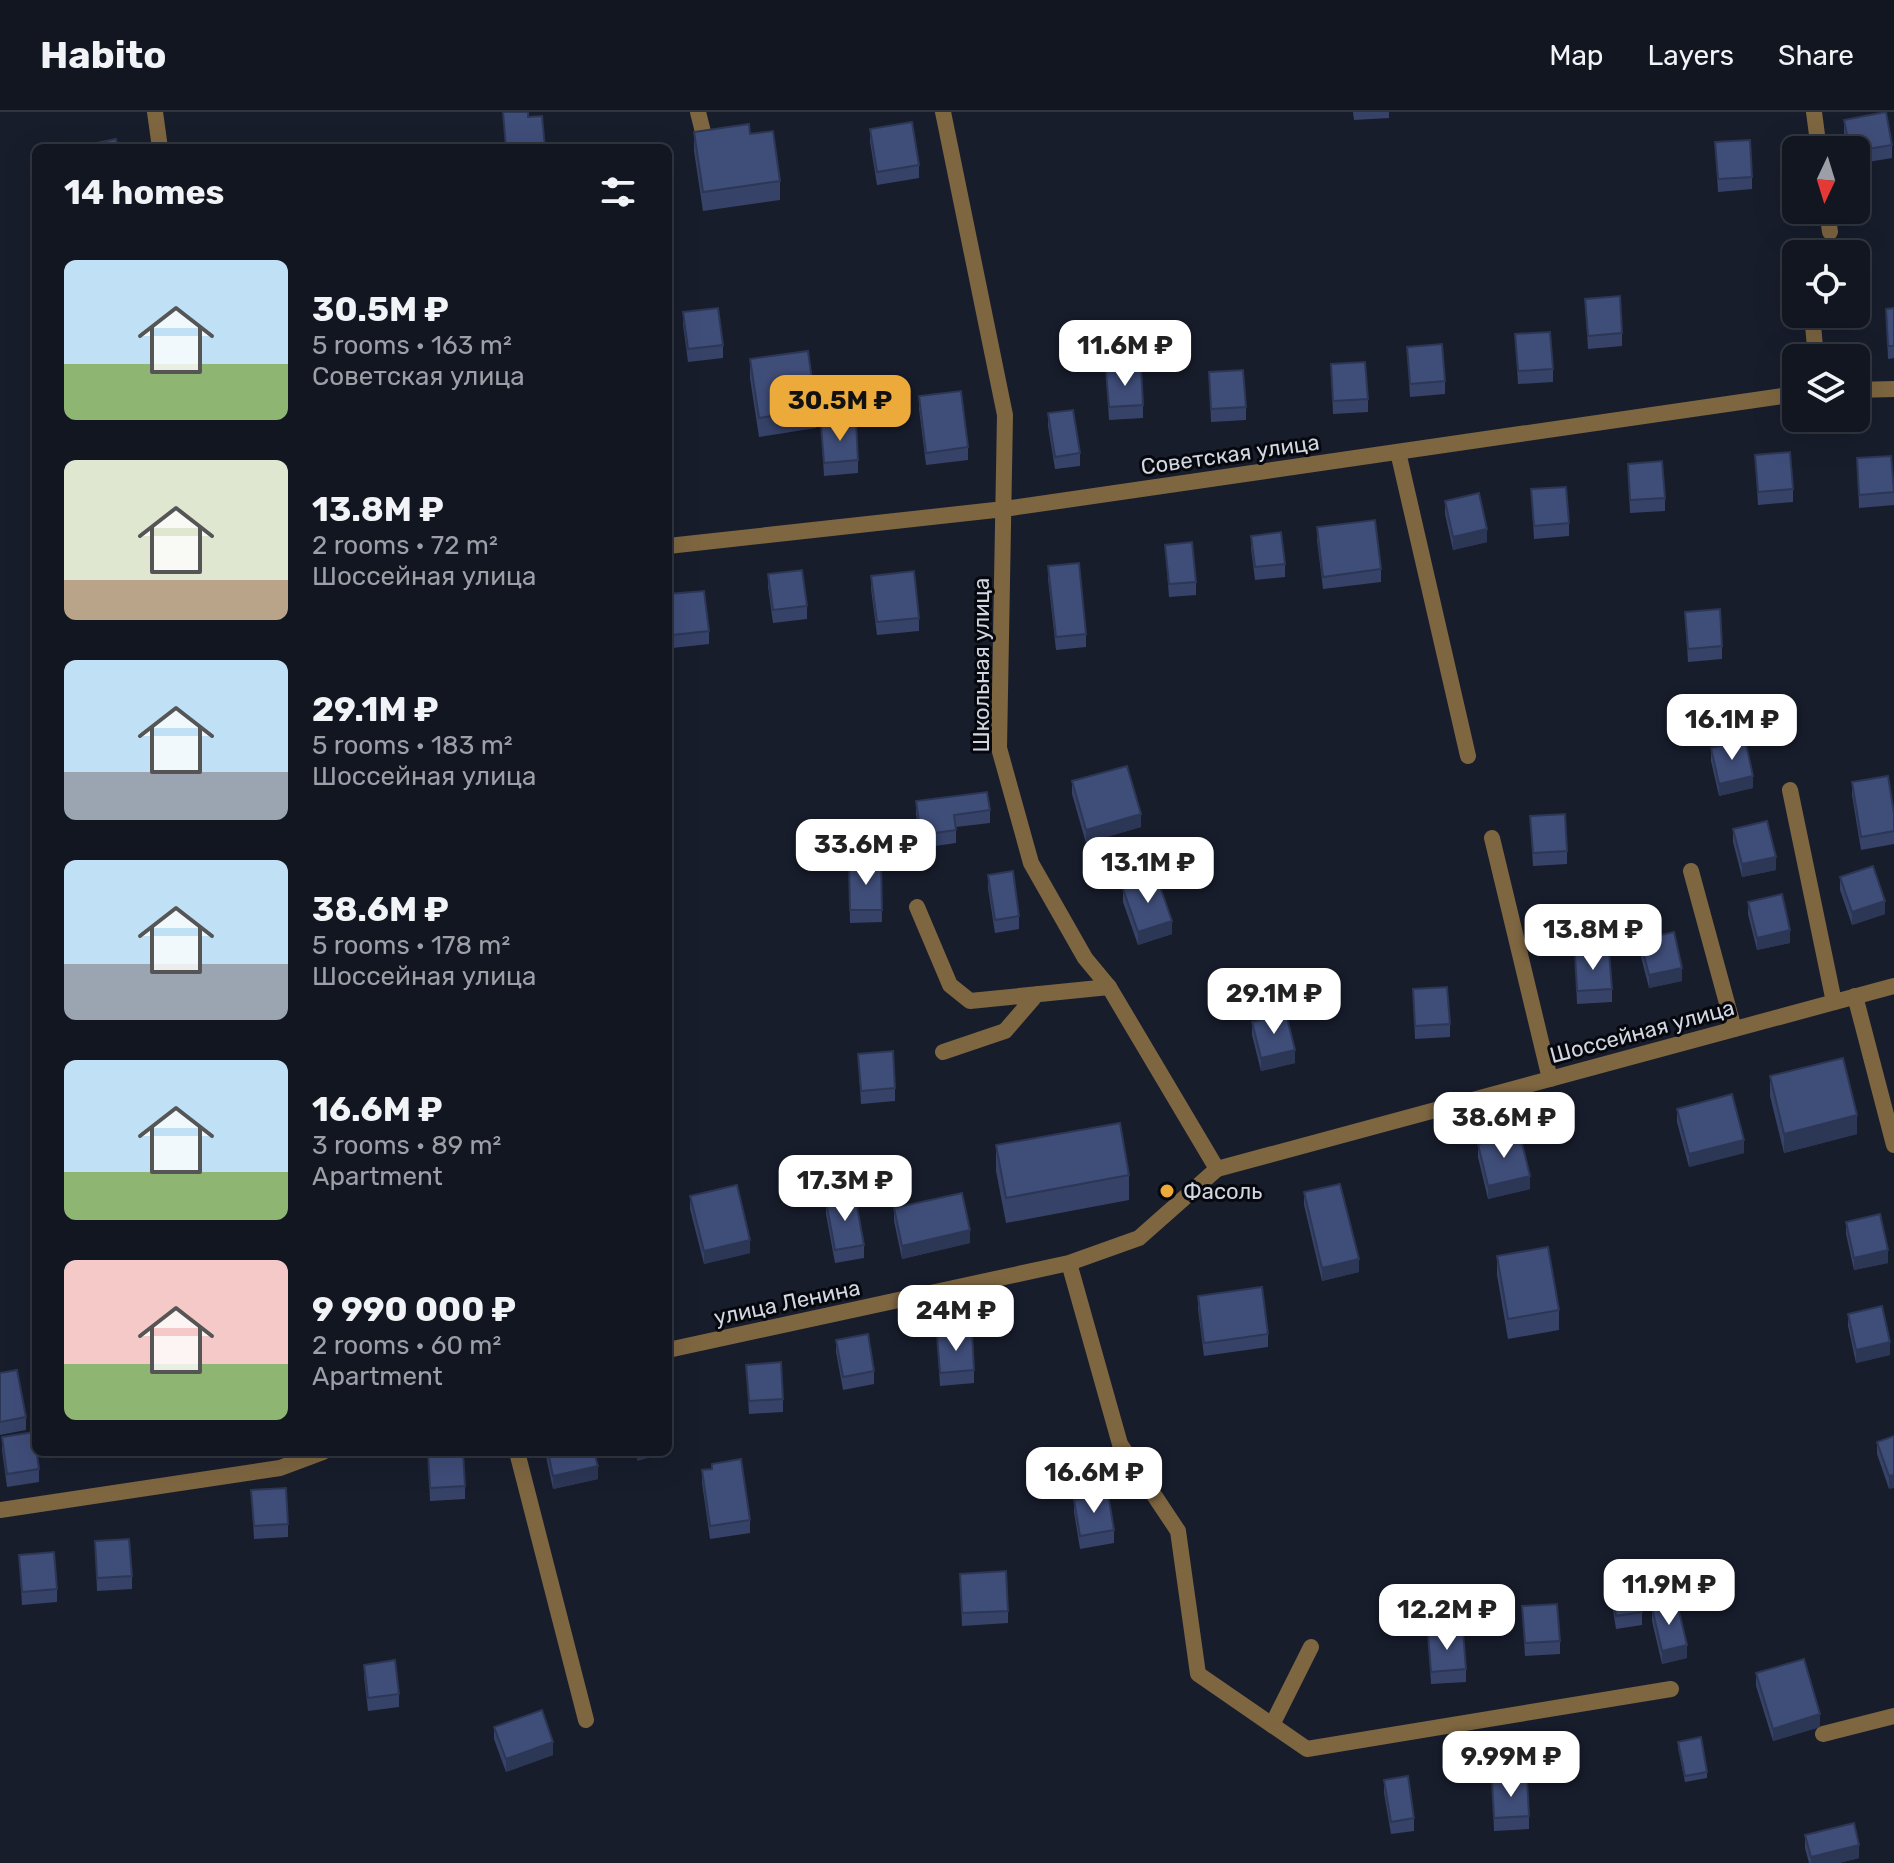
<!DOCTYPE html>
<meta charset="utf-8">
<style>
body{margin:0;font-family:Rubik,sans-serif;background:#1b1f2a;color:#f1f3f6;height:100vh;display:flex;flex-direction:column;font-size:30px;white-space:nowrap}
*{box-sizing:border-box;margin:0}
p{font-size:26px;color:#9c9fa5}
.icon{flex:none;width:44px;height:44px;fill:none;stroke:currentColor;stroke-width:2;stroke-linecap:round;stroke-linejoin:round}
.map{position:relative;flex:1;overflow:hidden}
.sheet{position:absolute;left:32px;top:32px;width:640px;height:1312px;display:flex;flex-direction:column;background:#121621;border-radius:12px;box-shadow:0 8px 32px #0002,0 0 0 2px #31353f}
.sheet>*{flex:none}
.needle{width:52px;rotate:184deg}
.controls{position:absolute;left:1782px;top:24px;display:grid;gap:16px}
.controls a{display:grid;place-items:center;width:88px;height:88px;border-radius:12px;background:#121621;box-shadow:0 8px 32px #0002,0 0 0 2px #31353f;font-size:40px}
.price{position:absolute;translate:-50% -68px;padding:0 18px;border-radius:16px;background:#fff;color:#222;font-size:26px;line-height:52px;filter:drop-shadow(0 2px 4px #0008)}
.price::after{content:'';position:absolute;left:50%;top:48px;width:24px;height:18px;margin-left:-12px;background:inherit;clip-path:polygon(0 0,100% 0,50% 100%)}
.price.active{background:#ebaa39;color:#111}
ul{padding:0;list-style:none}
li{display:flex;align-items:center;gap:24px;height:200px;padding:0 32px}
li span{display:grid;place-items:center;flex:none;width:224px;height:160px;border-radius:12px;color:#555}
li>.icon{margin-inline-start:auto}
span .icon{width:96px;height:96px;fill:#fffc;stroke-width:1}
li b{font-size:34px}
h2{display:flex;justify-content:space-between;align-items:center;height:96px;padding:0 32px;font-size:34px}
header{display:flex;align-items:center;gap:48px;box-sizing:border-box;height:112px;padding:0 40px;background:#121621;border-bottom:2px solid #31353f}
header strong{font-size:38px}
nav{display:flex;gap:44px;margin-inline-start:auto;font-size:28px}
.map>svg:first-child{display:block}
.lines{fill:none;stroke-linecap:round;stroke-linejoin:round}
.service{stroke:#7e6641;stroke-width:16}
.minor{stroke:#7e6641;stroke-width:16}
.tertiary{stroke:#7e6641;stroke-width:16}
.wall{fill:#364268}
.shaded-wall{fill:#2c3655}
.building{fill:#3f4d79;stroke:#2c3655;stroke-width:2}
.poi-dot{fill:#ebaa39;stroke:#06080e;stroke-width:3}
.labels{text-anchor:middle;stroke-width:6;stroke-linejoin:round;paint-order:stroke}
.street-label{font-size:22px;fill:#d2d6e1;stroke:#06080e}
.poi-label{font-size:22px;fill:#d2d6e1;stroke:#06080e;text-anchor:start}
</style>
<header>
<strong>Habito</strong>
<nav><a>Map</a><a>Layers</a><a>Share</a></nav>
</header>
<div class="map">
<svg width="1894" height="1751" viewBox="0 0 1894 1751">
<rect width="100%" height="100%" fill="#181d2c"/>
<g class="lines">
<path class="service" d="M 698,0 L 703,20
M 1814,0 L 1819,38
M 1827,98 L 1830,120
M 1812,202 L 1816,246
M 1398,340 L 1468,644
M 1790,678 L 1834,890
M 1492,726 L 1550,967
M 1691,759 L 1734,917
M 917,795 L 950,873 L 970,889 L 1109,875
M 943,940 L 1005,919 L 1037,882
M 517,1340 L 586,1608
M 1272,1613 L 1311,1535
M 1823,1622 L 1894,1604"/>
<path class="minor" d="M 155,0 L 160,36
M 1856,278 L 1894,277
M 668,434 L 1004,397 L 1796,282
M 1855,884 L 1894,1033
M 1069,1151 L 1120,1332 L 1178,1419 L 1198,1562 L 1307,1637 L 1671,1577
M 668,1238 L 1069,1151 L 1139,1126 L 1217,1057 L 1109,875 L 1085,846 L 1031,751 L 999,636 L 1005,303 L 943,0
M 0,1398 L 280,1356 L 323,1340"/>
<path class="tertiary" d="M 1217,1057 L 1894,874"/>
</g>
<path class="wall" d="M 1353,0 L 1389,0 L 1389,6 L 1354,8 Z
M 1844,8 L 1892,33 L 1892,46 L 1856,52 L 1856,38 L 1847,38 L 1844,21 Z
M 870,17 L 919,53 L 919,66 L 877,73 L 870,30 Z
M 694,20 L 750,22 L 780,69 L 780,88 L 703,99 L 694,39 Z
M 1715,30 L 1752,65 L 1752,77 L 1718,80 Z
M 1585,187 L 1622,221 L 1622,234 L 1588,237 Z
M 1894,196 L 1894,246 L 1888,247 L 1886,197 Z
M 683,200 L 723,233 L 723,246 L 688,250 L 683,213 Z
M 1515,222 L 1553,257 L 1553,270 L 1518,272 Z
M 1407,235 L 1445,269 L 1445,282 L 1410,285 Z
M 750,247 L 816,297 L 816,316 L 759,325 L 750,266 Z
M 1331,252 L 1368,287 L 1368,300 L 1333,302 Z
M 1106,259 L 1143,293 L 1143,306 L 1109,308 Z
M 1209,260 L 1246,295 L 1246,308 L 1211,310 Z
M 919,284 L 968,335 L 968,348 L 926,353 L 919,297 Z
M 1048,301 L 1080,341 L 1080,354 L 1055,357 L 1048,314 Z
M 821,314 L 858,348 L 858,361 L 824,364 Z
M 1755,343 L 1793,377 L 1793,390 L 1758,393 Z
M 1857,346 L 1894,380 L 1894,393 L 1859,396 Z
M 1628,352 L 1665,386 L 1665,399 L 1630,401 Z
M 1531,377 L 1569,411 L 1569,424 L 1534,427 Z
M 1445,389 L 1487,430 L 1453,438 L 1445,402 Z
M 1317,415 L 1381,457 L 1381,470 L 1323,477 L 1317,428 Z
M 1251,424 L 1285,452 L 1285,465 L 1255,468 L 1251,437 Z
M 1165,433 L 1196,470 L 1196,483 L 1169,485 Z
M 1048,454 L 1086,522 L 1086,535 L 1056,538 L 1048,467 Z
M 768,462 L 807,494 L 807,507 L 773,511 L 768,475 Z
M 871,464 L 919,506 L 919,519 L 877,523 L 871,477 Z
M 668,482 L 709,519 L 709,532 L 672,536 Z
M 1685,500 L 1722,534 L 1722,547 L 1688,550 Z
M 1711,636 L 1753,676 L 1719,684 L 1711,649 Z
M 1072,669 L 1141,715 L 1086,731 L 1072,682 Z
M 1852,670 L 1894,702 L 1894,732 L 1861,738 L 1852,683 Z
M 916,689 L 990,698 L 990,711 L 956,715 L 956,731 L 921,736 L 916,702 Z
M 1530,704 L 1567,739 L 1567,752 L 1533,754 Z
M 1733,717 L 1776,758 L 1742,765 L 1733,730 Z
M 881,751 L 882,810 L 850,811 L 849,752 Z
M 988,763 L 1019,804 L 1019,817 L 995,821 L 988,776 Z
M 1840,765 L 1885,802 L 1852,813 L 1840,778 Z
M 1123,777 L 1172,822 L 1138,833 L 1123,790 Z
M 1748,790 L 1790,831 L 1757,838 L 1748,802 Z
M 1640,828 L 1682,869 L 1649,876 L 1640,841 Z
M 1575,842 L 1612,877 L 1612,890 L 1577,892 Z
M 1413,877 L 1450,912 L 1450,925 L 1415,927 Z
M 1252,910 L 1295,951 L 1261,959 L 1252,923 Z
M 858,942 L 895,976 L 895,989 L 861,992 Z
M 1770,964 L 1857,1022 L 1784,1041 L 1770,984 Z
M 1677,997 L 1744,1041 L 1689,1055 L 1677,1010 Z
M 1478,1032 L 1530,1077 L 1488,1087 L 1478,1045 Z
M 996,1033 L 1129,1063 L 1129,1088 L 1006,1111 L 996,1059 Z
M 1304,1080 L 1359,1160 L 1322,1169 L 1304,1093 Z
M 690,1084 L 750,1141 L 704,1152 L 690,1097 Z
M 826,1089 L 864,1133 L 864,1146 L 835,1151 L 826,1102 Z
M 894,1096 L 970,1131 L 902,1147 L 894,1109 Z
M 1846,1110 L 1888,1151 L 1854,1158 L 1846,1122 Z
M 1497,1144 L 1559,1198 L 1559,1218 L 1508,1227 L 1497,1163 Z
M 1198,1184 L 1268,1222 L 1268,1235 L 1204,1244 L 1198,1197 Z
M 1848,1202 L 1890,1243 L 1856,1251 L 1848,1214 Z
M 937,1224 L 974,1258 L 974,1271 L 940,1274 Z
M 836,1228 L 874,1259 L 874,1272 L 843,1278 L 836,1240 Z
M 746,1253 L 783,1287 L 783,1300 L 749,1302 Z
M 0,1261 L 26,1305 L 26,1318 L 0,1323 Z
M 1894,1324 L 1889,1377 L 1877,1342 L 1877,1330 Z
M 2,1325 L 39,1357 L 39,1370 L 7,1375 L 2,1338 Z
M 428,1340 L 465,1374 L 465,1387 L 430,1389 Z
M 545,1340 L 594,1340 L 598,1367 L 553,1377 Z
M 712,1352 L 750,1408 L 750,1421 L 710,1427 L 702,1371 L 702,1358 L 712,1357 Z
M 251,1378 L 288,1412 L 288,1425 L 254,1427 Z
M 1074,1388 L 1114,1418 L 1114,1431 L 1080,1437 L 1074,1400 Z
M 95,1429 L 132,1464 L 132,1477 L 97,1479 Z
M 19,1443 L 57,1477 L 57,1490 L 22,1493 Z
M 1609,1460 L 1642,1500 L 1642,1513 L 1616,1517 L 1609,1473 Z
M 960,1462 L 1008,1499 L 1008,1511 L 962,1514 Z
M 1522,1494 L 1560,1529 L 1560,1542 L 1525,1544 Z
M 1652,1496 L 1687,1546 L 1662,1552 L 1652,1509 Z
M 1428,1523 L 1466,1557 L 1466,1570 L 1431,1572 Z
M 364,1553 L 399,1582 L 399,1595 L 368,1599 L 364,1565 Z
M 1756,1561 L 1820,1615 L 1773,1629 L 1756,1574 Z
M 494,1615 L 553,1643 L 506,1660 L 494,1627 Z
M 1678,1630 L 1707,1660 L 1707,1666 L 1685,1670 L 1678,1636 Z
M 1384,1668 L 1414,1706 L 1414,1719 L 1391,1722 L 1384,1681 Z
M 1492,1670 L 1529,1704 L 1529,1717 L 1494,1719 Z
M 1805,1723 L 1859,1746 L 1839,1751 L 1809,1751 L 1805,1736 Z"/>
<path class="shaded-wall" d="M 1487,417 L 1487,430 L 1453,438 L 1453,425 Z
M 1753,664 L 1753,676 L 1719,684 L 1719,672 Z
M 1141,702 L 1141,715 L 1086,731 L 1086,718 Z
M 1776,745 L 1776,758 L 1742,765 L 1742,752 Z
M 1885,789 L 1885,802 L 1852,813 L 1852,800 Z
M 1172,809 L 1172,822 L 1138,833 L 1138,820 Z
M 1790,818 L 1790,831 L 1757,838 L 1757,826 Z
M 1682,856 L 1682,869 L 1649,876 L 1649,863 Z
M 1295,938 L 1295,951 L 1261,959 L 1261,946 Z
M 1857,1003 L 1857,1022 L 1784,1041 L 1784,1022 Z
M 1744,1028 L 1744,1041 L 1689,1055 L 1689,1042 Z
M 1530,1064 L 1530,1077 L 1488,1087 L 1488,1074 Z
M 970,1118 L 970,1131 L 902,1147 L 902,1134 Z
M 750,1128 L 750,1141 L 704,1152 L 704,1139 Z
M 1888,1138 L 1888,1151 L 1854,1158 L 1854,1146 Z
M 1359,1147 L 1359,1160 L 1322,1169 L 1322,1156 Z
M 1890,1230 L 1890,1243 L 1856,1251 L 1856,1238 Z
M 668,1328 L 670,1328 L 670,1340 L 637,1349 L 637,1340 L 668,1340 Z
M 598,1354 L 598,1367 L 553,1377 L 553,1364 Z
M 1894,1363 L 1894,1376 L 1889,1377 L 1889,1364 Z
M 1687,1533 L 1687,1546 L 1662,1552 L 1662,1539 Z
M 1820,1602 L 1820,1615 L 1773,1629 L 1773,1617 Z
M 553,1630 L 553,1643 L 506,1660 L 506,1647 Z
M 1859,1733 L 1859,1746 L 1839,1751 L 1811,1751 L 1811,1745 Z"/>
<path class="building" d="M 503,0 L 528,0 L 528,5 L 542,4 L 545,36 L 506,36 Z
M 1886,0 L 1892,33 L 1856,39 L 1850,38 L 1844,8 Z
M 912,10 L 919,53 L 877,60 L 870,17 Z
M 749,12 L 750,22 L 773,19 L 780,69 L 703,80 L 694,20 Z
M 116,27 L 118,36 L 77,36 L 77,35 Z
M 1750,28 L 1752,65 L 1718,67 L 1715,30 Z
M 1620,184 L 1622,221 L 1588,224 L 1585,187 Z
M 718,196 L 723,233 L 688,237 L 683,200 Z
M 1894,196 L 1894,234 L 1888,234 L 1886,197 Z
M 1550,220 L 1553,257 L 1518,259 L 1515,222 Z
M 1442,232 L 1445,269 L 1410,272 L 1407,235 Z
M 808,239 L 816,297 L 759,306 L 750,247 Z
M 1365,250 L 1368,287 L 1333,289 L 1331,252 Z
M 1141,256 L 1143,293 L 1109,295 L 1106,259 Z
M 1243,258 L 1246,295 L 1211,297 L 1209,260 Z
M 961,279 L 968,335 L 926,341 L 919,284 Z
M 1073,298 L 1080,341 L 1055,345 L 1048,301 Z
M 856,311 L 858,348 L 824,351 L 821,314 Z
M 1790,340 L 1793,377 L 1758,380 L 1755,343 Z
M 1891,344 L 1894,380 L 1859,383 L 1857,346 Z
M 1662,349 L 1665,386 L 1630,388 L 1628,352 Z
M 1566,375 L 1569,411 L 1534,414 L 1531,377 Z
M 1479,381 L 1487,417 L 1453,425 L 1445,389 Z
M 1375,408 L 1381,457 L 1323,465 L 1317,415 Z
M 1281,420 L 1285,452 L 1255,455 L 1251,424 Z
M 1192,430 L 1196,470 L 1169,472 L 1165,433 Z
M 1079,451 L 1086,522 L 1056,525 L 1048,454 Z
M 802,458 L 807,494 L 773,498 L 768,462 Z
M 914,459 L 919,506 L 877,510 L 871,464 Z
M 704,479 L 709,519 L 672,523 L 668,482 Z
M 1720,497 L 1722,534 L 1688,537 L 1685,500 Z
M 1745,628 L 1753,664 L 1719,672 L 1711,636 Z
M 1127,654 L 1141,702 L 1086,718 L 1072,669 Z
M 1888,664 L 1894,702 L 1894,719 L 1861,725 L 1852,670 Z
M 987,680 L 990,698 L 954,703 L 956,718 L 921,723 L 916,689 Z
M 1565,702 L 1567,739 L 1533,741 L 1530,704 Z
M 1767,709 L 1776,745 L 1742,752 L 1733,717 Z
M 881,751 L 882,798 L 850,798 L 849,752 Z
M 1873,754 L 1885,789 L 1852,800 L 1840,765 Z
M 1013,759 L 1019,804 L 995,808 L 988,763 Z
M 1157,766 L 1172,809 L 1138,820 L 1123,777 Z
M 1782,782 L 1790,818 L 1757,826 L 1748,790 Z
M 1674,820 L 1682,856 L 1649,863 L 1640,828 Z
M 1609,840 L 1612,877 L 1577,879 L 1575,842 Z
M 1447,875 L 1450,912 L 1415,914 L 1413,877 Z
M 1286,902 L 1295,938 L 1261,946 L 1252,910 Z
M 893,939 L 895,976 L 861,979 L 858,942 Z
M 1843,946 L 1857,1003 L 1784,1022 L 1770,964 Z
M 1732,982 L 1744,1028 L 1689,1042 L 1677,997 Z
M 1120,1011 L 1129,1063 L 1006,1086 L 996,1033 Z
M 1520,1023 L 1530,1064 L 1488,1074 L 1478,1032 Z
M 1340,1072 L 1359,1147 L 1322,1156 L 1304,1080 Z
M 737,1073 L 750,1128 L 704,1139 L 690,1084 Z
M 962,1081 L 970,1118 L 902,1134 L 894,1096 Z
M 855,1084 L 864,1133 L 835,1138 L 826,1089 Z
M 1880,1102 L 1888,1138 L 1854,1146 L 1846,1110 Z
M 1548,1135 L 1559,1198 L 1508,1207 L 1497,1144 Z
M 1262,1175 L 1268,1222 L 1204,1231 L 1198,1184 Z
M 1882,1194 L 1890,1230 L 1856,1238 L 1848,1202 Z
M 972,1221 L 974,1258 L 940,1261 L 937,1224 Z
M 868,1222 L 874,1259 L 843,1265 L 836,1228 Z
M 781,1250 L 783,1287 L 749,1289 L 746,1253 Z
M 17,1258 L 26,1305 L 0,1310 L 0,1261 Z
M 34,1320 L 39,1357 L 7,1362 L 2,1325 Z
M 1894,1324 L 1894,1363 L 1889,1364 L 1877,1330 Z
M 428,1340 L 463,1340 L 465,1374 L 430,1376 Z
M 548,1340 L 594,1340 L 598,1354 L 553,1364 Z
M 741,1347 L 750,1408 L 710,1414 L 702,1358 L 712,1357 L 712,1352 Z
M 286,1376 L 288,1412 L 254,1414 L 251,1378 Z
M 1108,1382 L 1114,1418 L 1080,1424 L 1074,1388 Z
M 129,1427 L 132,1464 L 97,1466 L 95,1429 Z
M 54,1440 L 57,1477 L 22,1480 L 19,1443 Z
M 1636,1456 L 1642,1500 L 1616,1504 L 1609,1460 Z
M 1006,1459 L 1008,1499 L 962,1501 L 960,1462 Z
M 1677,1491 L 1687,1533 L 1662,1539 L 1652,1496 Z
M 1557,1492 L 1560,1529 L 1525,1531 L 1522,1494 Z
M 1463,1520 L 1466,1557 L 1431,1560 L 1428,1523 Z
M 1804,1547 L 1820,1602 L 1773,1617 L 1756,1561 Z
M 395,1548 L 399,1582 L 368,1586 L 364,1553 Z
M 542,1598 L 553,1630 L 506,1647 L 494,1615 Z
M 1701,1625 L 1707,1660 L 1685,1664 L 1678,1630 Z
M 1408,1664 L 1414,1706 L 1391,1710 L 1384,1668 Z
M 1527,1667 L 1529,1704 L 1494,1706 L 1492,1670 Z
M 1854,1711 L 1859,1733 L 1811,1745 L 1805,1723 Z"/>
<circle class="poi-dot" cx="1167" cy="1079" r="8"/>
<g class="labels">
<g class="street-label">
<text transform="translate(1230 342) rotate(-8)" y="8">Советская улица</text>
<text transform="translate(981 553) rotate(-90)" y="8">Школьная улица</text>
<text transform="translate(1642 919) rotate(-15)" y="8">Шоссейная улица</text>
<text transform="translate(787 1190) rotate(-12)" y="8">улица Ленина</text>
</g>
<g class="poi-label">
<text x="1183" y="1087">Фасоль</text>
</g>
</g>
</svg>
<div class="controls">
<a><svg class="needle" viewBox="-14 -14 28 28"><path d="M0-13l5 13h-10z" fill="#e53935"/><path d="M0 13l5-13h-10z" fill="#9c9fa5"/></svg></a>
<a><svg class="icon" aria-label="locate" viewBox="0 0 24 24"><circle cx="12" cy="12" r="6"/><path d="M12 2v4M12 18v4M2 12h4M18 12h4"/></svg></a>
<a><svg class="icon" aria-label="layers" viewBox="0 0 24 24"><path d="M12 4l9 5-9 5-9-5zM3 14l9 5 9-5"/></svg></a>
</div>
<b class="price" style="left:1125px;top:276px">11.6M ₽</b>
<b class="price active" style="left:840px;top:331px">30.5M ₽</b>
<b class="price" style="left:1732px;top:650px">16.1M ₽</b>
<b class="price" style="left:866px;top:775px">33.6M ₽</b>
<b class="price" style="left:1148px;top:793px">13.1M ₽</b>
<b class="price" style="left:1593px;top:860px">13.8M ₽</b>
<b class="price" style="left:1274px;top:924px">29.1M ₽</b>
<b class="price" style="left:1504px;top:1048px">38.6M ₽</b>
<b class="price" style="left:845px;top:1111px">17.3M ₽</b>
<b class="price" style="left:956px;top:1241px">24M ₽</b>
<b class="price" style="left:1094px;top:1403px">16.6M ₽</b>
<b class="price" style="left:1669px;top:1515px">11.9M ₽</b>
<b class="price" style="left:1447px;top:1540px">12.2M ₽</b>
<b class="price" style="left:1511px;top:1687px">9.99M ₽</b>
<section class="sheet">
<h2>14 homes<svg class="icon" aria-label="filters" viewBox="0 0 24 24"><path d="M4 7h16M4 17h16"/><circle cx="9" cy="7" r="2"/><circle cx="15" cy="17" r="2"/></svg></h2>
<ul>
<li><span style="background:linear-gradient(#bfe0f5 65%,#8fb573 0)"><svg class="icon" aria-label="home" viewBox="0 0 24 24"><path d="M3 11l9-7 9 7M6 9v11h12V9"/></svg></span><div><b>30.5M ₽</b><p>5 rooms · 163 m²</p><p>Советская улица</p></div></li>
<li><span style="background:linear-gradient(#dfe7d0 75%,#b9a48a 0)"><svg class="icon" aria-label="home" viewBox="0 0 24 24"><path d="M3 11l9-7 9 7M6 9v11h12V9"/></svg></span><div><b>13.8M ₽</b><p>2 rooms · 72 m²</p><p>Шоссейная улица</p></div></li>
<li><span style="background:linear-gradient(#bfe0f5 70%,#9aa5b1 0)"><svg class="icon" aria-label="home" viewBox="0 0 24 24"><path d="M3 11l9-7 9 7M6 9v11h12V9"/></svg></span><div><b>29.1M ₽</b><p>5 rooms · 183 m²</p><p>Шоссейная улица</p></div></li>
<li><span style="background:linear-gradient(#bfe0f5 65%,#9aa5b1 0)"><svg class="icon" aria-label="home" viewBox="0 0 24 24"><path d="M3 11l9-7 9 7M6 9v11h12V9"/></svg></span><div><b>38.6M ₽</b><p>5 rooms · 178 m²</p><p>Шоссейная улица</p></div></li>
<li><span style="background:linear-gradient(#bfe0f5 70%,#8fb573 0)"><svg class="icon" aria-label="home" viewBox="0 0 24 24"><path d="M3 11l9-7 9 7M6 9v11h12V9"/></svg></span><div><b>16.6M ₽</b><p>3 rooms · 89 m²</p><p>Apartment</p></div></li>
<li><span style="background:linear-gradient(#f6c9c9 65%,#8fb573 0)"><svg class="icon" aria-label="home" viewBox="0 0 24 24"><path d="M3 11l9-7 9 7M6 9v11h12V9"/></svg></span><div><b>9 990 000 ₽</b><p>2 rooms · 60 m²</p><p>Apartment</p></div></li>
</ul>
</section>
</div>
